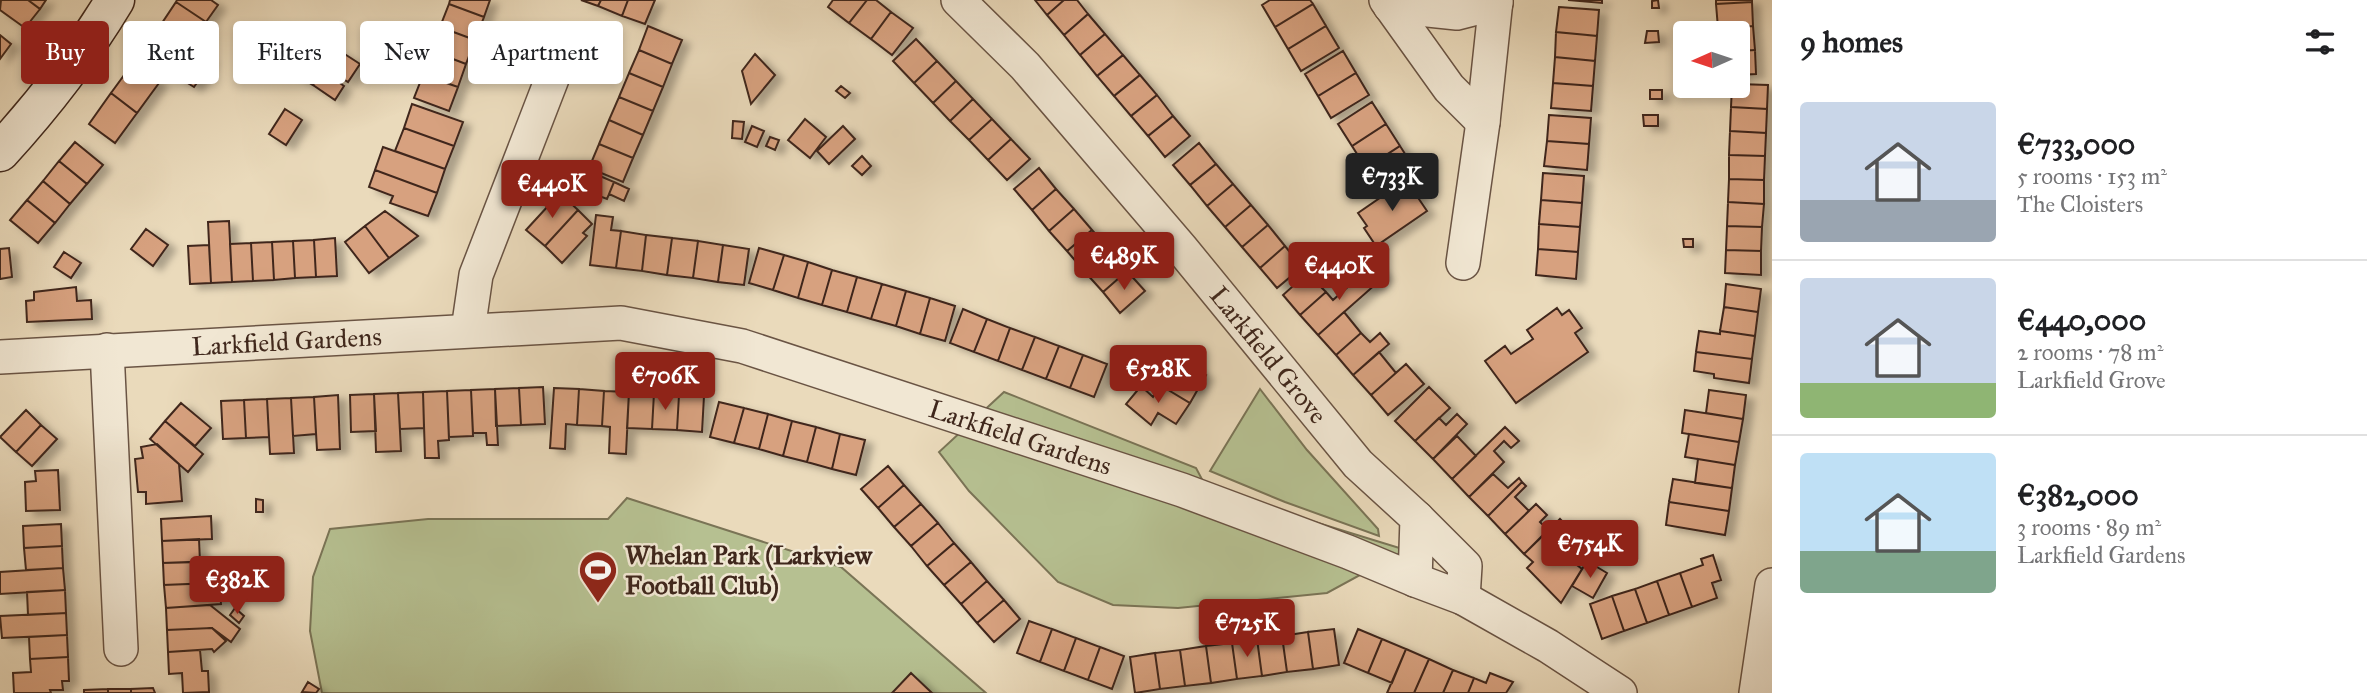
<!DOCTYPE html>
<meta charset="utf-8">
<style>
body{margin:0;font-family:"IM FELL Great Primer",serif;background:#f2f2f2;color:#202124;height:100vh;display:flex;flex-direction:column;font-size:26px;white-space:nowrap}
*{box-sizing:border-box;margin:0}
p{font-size:23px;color:#757577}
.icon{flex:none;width:38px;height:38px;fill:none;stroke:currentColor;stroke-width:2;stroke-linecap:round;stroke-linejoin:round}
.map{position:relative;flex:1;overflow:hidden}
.panel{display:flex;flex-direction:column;background:#fff;width:595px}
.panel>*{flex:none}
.banner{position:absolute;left:21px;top:21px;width:665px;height:63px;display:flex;gap:14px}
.needle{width:46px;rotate:267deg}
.controls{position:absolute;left:1673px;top:21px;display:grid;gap:14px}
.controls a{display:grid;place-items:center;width:77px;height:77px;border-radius:7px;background:#fff;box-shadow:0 4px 10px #0003;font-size:35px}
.price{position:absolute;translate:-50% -60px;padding:0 16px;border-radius:7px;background:#8f2418;color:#fff;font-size:23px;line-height:46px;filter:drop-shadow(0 2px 4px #0008)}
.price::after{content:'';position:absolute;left:50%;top:42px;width:21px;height:16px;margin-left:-10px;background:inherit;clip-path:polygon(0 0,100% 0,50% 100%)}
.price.current{background:#222;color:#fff}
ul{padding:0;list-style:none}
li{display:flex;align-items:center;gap:21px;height:175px;padding:0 28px}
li+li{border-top:2px solid #e0e0e0}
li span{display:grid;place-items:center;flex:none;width:196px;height:140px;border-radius:7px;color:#555}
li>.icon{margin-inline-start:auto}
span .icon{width:84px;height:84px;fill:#fffc;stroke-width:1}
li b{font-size:30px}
h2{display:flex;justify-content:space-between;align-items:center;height:84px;padding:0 28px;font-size:30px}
.tag{padding:0 24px;border-radius:7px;background:#fff;box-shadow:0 4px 10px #0003;font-size:24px;line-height:63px}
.tag.current{background:#8f2418;color:#fff}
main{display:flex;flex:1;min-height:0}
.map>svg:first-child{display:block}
.green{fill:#b6c091;stroke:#7a7456;stroke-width:2}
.building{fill:#d7a17f;stroke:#3f271c;stroke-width:2;filter:url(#shadow)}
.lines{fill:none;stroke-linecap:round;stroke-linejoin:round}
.street-casing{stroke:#6a5444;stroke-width:36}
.secondary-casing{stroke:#3f271c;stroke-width:41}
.street{stroke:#f1e7d3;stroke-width:33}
.secondary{stroke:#f1e7d3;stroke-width:38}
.labels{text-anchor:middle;stroke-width:5;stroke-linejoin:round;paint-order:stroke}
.street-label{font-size:26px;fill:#3f271c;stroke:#f1e7d3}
.poi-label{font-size:26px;font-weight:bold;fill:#3f271c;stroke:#f1e7d3;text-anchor:start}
</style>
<main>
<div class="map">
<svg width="1772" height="693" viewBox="0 0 1772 693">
<defs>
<filter id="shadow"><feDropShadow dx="8" dy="4.5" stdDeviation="3.5" flood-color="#0004"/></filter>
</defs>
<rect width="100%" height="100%" fill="#eadabb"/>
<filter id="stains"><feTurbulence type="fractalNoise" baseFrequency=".00286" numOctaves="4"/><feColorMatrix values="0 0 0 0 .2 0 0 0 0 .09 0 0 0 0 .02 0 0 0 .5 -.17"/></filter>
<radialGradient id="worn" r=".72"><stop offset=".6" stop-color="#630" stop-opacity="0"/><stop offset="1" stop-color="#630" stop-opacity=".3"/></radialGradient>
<path class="green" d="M 1260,389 L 1307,450 L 1378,529 L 1379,536 L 1285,502 L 1210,471 Z
M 1004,392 L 1196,468 L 1205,485 L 1263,506 L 1406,550 L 1327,593 L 1178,608 L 1113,605 L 1058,582 L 969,491 L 939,452 Z
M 627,498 L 841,567 L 986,693 L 322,693 L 310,631 L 313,577 L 330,529 L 428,519 L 608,519 Z"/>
<path class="building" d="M 1,0 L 28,0 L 40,9 L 25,28 L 0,10 Z
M 28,0 L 46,0 L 40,9 Z
M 177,0 L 211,0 L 218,5 L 206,22 L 176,2 Z
M 450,0 L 490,0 L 484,17 L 449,4 Z
M 581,0 L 601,0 L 598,6 Z
M 601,0 L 628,0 L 622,16 L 598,6 Z
M 628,0 L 655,0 L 645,24 L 622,16 Z
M 833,0 L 867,0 L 849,23 L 828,7 Z
M 867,0 L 876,0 L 891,12 L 871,39 L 849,23 Z
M 1035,0 L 1064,0 L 1047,15 Z
M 1064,0 L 1077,0 L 1088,14 L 1064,35 L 1047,15 Z
M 1270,0 L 1310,0 L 1313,4 L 1275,27 L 1262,5 Z
M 1568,0 L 1602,0 L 1602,3 Z
M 1658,0 L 1659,8 L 1652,8 L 1652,1 Z
M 1716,0 L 1752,0 L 1752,2 L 1716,4 Z
M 176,2 L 206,22 L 189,46 L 160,26 Z
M 1752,2 L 1753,26 L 1718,28 L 1716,4 Z
M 449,4 L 484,17 L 475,40 L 440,27 Z
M 1313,4 L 1326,26 L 1288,49 L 1275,27 Z
M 1559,7 L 1599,10 L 1597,36 L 1556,32 Z
M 891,12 L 913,28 L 892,55 L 871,39 Z
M 1088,14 L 1105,34 L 1080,55 L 1064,35 Z
M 256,23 L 265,35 L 250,45 L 242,33 Z
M 160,26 L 209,60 L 203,68 L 206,70 L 194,87 L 141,54 Z
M 648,26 L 682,40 L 672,64 L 639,50 Z
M 1326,26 L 1339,48 L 1301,71 L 1288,49 Z
M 1753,26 L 1755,50 L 1738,51 L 1738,33 L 1718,33 L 1718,28 Z
M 440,27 L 475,40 L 466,64 L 432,51 Z
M 1647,31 L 1658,31 L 1659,42 L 1645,43 Z
M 1556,32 L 1597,36 L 1595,61 L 1555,57 Z
M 1105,34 L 1123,55 L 1097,76 L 1080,55 Z
M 0,35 L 11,44 L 0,59 Z
M 916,39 L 937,61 L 914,83 L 893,61 Z
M 307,49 L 327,61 L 313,85 L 293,73 Z
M 639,50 L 672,64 L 663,87 L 629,73 Z
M 1755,50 L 1756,74 L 1738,75 L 1738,51 Z
M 340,51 L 360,64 L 348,82 L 328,69 Z
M 432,51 L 466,64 L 458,87 L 423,75 Z
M 1343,51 L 1356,73 L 1318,96 L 1305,74 Z
M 755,54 L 775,75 L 751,104 L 742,71 Z
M 1123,55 L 1140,75 L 1114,96 L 1097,76 Z
M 1555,57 L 1595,61 L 1593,86 L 1553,83 Z
M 937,61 L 956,81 L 933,103 L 914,83 Z
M 133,63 L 159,83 L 137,113 L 111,93 Z
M 323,71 L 344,86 L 335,100 L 313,85 Z
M 629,73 L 663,87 L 653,111 L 619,97 Z
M 1356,73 L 1369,95 L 1331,118 L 1318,96 Z
M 423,75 L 458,87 L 449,111 L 414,98 Z
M 1140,75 L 1157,95 L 1131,116 L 1114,96 Z
M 956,81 L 973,99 L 950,121 L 933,103 Z
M 1553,83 L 1593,86 L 1591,111 L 1551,108 Z
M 1738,84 L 1768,85 L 1767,109 L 1731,107 L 1732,86 Z
M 841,86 L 850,93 L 845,98 L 836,91 Z
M 1650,90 L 1662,90 L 1662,99 L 1650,99 Z
M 111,93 L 137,113 L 115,143 L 89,124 Z
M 1157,95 L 1173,116 L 1148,136 L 1131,116 Z
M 619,97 L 653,111 L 643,135 L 609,120 Z
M 973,99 L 992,119 L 969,140 L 950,121 Z
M 1372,102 L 1386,124 L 1352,146 L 1338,124 Z
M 412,104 L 463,122 L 454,146 L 404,128 Z
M 1731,107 L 1767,109 L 1766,133 L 1730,131 Z
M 285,109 L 302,120 L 286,145 L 269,134 Z
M 1549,115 L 1591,118 L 1589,144 L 1547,141 Z
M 1643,115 L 1658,115 L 1658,126 L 1644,126 Z
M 1173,116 L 1190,136 L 1165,157 L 1148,136 Z
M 805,119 L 826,137 L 810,158 L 788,140 Z
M 992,119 L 1011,139 L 988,160 L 969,140 Z
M 609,120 L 643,135 L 633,158 L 599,144 Z
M 733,121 L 744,122 L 742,139 L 732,138 Z
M 1386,124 L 1400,146 L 1366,168 L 1352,146 Z
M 752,126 L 764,131 L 757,147 L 745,142 Z
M 843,126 L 855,139 L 829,164 L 817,151 Z
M 404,128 L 454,146 L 445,169 L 395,151 Z
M 1730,131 L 1766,133 L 1765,156 L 1729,155 Z
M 770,137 L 779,140 L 775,150 L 766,146 Z
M 1011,139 L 1030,159 L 1007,180 L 988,160 Z
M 1547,141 L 1589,144 L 1587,170 L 1544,166 Z
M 75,142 L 103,165 L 87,184 L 59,161 Z
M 1199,143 L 1216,164 L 1190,185 L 1173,165 Z
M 599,144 L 633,158 L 623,182 L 589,168 Z
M 1400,146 L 1414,168 L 1380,189 L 1366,168 Z
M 383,147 L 445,169 L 437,193 L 375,170 Z
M 1729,155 L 1765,156 L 1764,180 L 1729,179 Z
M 862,156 L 871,166 L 862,175 L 852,166 Z
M 59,161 L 87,184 L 70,204 L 43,181 Z
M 1216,164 L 1233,184 L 1207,206 L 1190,185 Z
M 575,165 L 593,173 L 587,188 L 569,180 Z
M 1039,168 L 1056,189 L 1032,210 L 1014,189 Z
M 375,170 L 437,193 L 428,216 L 390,203 L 393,196 L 369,187 Z
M 593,173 L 614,182 L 607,199 L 586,191 Z
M 1543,173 L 1584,176 L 1582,203 L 1541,200 Z
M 1729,179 L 1764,180 L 1764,204 L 1728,202 Z
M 1406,180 L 1427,211 L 1376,246 L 1364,228 L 1367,226 L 1358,213 Z
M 43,181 L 70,204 L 55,223 L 27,200 Z
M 614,182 L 629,189 L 624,201 L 609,194 Z
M 1233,184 L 1251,205 L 1225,227 L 1207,206 Z
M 1056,189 L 1074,209 L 1049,231 L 1032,210 Z
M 560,193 L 578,210 L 545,246 L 526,230 Z
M 27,200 L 55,223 L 38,243 L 10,220 Z
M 1541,200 L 1582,203 L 1580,227 L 1539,224 Z
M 1728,202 L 1764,204 L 1762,227 L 1727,226 Z
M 1251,205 L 1268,225 L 1242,247 L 1225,227 Z
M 1074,209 L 1092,230 L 1067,251 L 1049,231 Z
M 578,210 L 592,224 L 583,233 L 587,236 L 562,263 L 545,246 Z
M 385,211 L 418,236 L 389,258 L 365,226 Z
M 596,215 L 613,217 L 611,230 L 621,231 L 616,268 L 590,265 Z
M 229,221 L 232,282 L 211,283 L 208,222 Z
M 1539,224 L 1580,227 L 1578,252 L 1538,249 Z
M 1268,225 L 1285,246 L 1260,268 L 1242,247 Z
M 365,226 L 389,258 L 369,273 L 345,242 Z
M 1727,226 L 1762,227 L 1761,251 L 1726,250 Z
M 146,229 L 168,245 L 153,266 L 131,249 Z
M 1092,230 L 1110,250 L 1085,272 L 1067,251 Z
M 621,231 L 646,235 L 642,271 L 616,268 Z
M 646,235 L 672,238 L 667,275 L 642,271 Z
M 335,238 L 337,276 L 316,277 L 314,240 Z
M 672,238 L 698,241 L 693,278 L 667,275 Z
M 1683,239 L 1693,239 L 1693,247 L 1684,247 Z
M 314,240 L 316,277 L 295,278 L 293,241 Z
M 293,241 L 295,278 L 274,280 L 272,242 Z
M 698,241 L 723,245 L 718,282 L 693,278 Z
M 272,242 L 274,280 L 253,281 L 251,243 Z
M 251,243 L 253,281 L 232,282 L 230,244 Z
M 209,245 L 211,283 L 190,284 L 188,246 Z
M 723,245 L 749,249 L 744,285 L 718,282 Z
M 1285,246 L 1302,267 L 1277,288 L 1260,268 Z
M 9,248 L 12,277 L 0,279 L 0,249 Z
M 759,248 L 784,255 L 773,290 L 749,283 Z
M 1538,249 L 1578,252 L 1576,279 L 1536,275 Z
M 1110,250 L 1127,271 L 1103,292 L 1085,272 Z
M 1726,250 L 1761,251 L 1761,275 L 1725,273 Z
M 64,252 L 81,263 L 71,278 L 54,267 Z
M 784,255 L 808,262 L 798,298 L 773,290 Z
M 1322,260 L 1333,273 L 1319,285 L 1326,292 L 1300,315 L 1283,295 Z
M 808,262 L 832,270 L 822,305 L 798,298 Z
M 1377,266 L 1385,276 L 1318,335 L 1300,315 L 1326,292 L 1333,300 L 1360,276 L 1363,279 Z
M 832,270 L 857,277 L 847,312 L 822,305 Z
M 1127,271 L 1145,291 L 1120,313 L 1103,292 Z
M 857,277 L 882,284 L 871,319 L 847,312 Z
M 882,284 L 906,291 L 896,326 L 871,319 Z
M 1726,284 L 1761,289 L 1758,312 L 1724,307 Z
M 76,287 L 77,301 L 91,300 L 92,319 L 27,322 L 26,301 L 34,300 L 34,292 Z
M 906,291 L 930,298 L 920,334 L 896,326 Z
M 930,298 L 955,306 L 945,341 L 920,334 Z
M 1724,307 L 1758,312 L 1755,336 L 1720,331 Z
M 1557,308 L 1562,315 L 1569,310 L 1582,328 L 1575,333 L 1588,352 L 1516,403 L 1485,361 L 1505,346 L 1511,354 L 1533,339 L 1527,330 Z
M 963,309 L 987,319 L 974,352 L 950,343 Z
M 1344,312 L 1361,333 L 1336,355 L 1318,335 Z
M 987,319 L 1010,328 L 998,361 L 974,352 Z
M 1010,328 L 1035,337 L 1022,370 L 998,361 Z
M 1699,331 L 1720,334 L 1720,331 L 1755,336 L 1752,359 L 1696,352 Z
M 1361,333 L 1370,342 L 1380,333 L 1389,344 L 1353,375 L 1336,355 Z
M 1035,337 L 1059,346 L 1046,379 L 1022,370 Z
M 1059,346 L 1083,355 L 1070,388 L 1046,379 Z
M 1379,352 L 1396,373 L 1371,395 L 1353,375 Z
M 1696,352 L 1752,359 L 1749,383 L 1714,378 L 1714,374 L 1694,371 Z
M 1083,355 L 1107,364 L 1094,397 L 1070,388 Z
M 1177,357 L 1206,375 L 1190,403 L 1160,385 Z
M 1406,364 L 1424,384 L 1388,415 L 1371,395 Z
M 1160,385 L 1190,403 L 1176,424 L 1158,413 L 1151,425 L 1126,404 L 1141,386 L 1153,397 Z
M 543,387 L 545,424 L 521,425 L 519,388 Z
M 1429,387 L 1450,408 L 1415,441 L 1395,421 Z
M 519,388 L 521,425 L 496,426 L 495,389 Z
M 554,388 L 579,389 L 577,425 L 566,424 L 565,449 L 550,448 Z
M 495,389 L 498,445 L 487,445 L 486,433 L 473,433 L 471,390 Z
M 579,389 L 604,391 L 602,426 L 577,425 Z
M 471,390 L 473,436 L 449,437 L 447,391 Z
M 1709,390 L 1746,395 L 1743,419 L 1706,413 Z
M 447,391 L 449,440 L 438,441 L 439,458 L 425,458 L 423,392 Z
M 604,391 L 629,392 L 626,454 L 609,453 L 610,427 L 602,426 Z
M 423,392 L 424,428 L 400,429 L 398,393 Z
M 629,392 L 654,393 L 652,429 L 627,428 Z
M 398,393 L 401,451 L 376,452 L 374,394 Z
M 654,393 L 679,395 L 677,430 L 652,429 Z
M 374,394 L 376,431 L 351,432 L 350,395 Z
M 338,395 L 340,449 L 317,450 L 314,397 Z
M 679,395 L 704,396 L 702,432 L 677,430 Z
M 314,397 L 316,434 L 293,436 L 291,398 Z
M 291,398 L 294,453 L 270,454 L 267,399 Z
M 267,399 L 269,437 L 246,438 L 244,400 Z
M 244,400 L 246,438 L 223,439 L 221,401 Z
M 719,402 L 744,408 L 734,443 L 710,437 Z
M 181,403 L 211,428 L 195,446 L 165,421 Z
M 744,408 L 768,414 L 759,449 L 734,443 Z
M 26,410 L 41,425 L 16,452 L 0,437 Z
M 1685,410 L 1743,419 L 1739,442 L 1682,433 Z
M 768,414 L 792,421 L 783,456 L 759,449 Z
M 1457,414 L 1467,424 L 1433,459 L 1415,441 L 1439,418 L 1446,425 Z
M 165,421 L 203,454 L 188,472 L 150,439 Z
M 792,421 L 816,427 L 807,462 L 783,456 Z
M 41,425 L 57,439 L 32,466 L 16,452 Z
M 816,427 L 840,434 L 832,469 L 807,462 Z
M 1505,427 L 1519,441 L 1511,448 L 1504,441 L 1494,451 L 1504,462 L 1469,497 L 1452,479 Z
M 840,434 L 865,440 L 856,475 L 832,469 Z
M 1689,434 L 1739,442 L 1735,465 L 1685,457 Z
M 1457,436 L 1476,456 L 1452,479 L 1433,459 Z
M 157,444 L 179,464 L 182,501 L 146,504 L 146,492 L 138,492 L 135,459 L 143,458 L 141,447 Z
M 1698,459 L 1735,465 L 1732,488 L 1695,483 Z
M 888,466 L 904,485 L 878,508 L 861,489 Z
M 58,470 L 60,510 L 26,511 L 25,482 L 36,481 L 35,471 Z
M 1493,474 L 1508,488 L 1519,478 L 1522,482 L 1488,516 L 1469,497 Z
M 1673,479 L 1732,488 L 1729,511 L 1669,502 Z
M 1522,482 L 1526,486 L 1515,497 L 1529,511 L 1505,534 L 1488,516 Z
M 904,485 L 921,504 L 894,527 L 878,508 Z
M 256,499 L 263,500 L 263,512 L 256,512 Z
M 1669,502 L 1729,511 L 1725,535 L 1666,525 Z
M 921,504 L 938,523 L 911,546 L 894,527 Z
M 1536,504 L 1547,515 L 1540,522 L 1548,530 L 1524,554 L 1505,534 Z
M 211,516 L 212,539 L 162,541 L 161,519 Z
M 1560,519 L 1582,541 L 1570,553 L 1580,563 L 1577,565 L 1582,569 L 1561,603 L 1527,568 L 1533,562 L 1524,554 Z
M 938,523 L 954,543 L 927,566 L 911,546 Z
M 61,524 L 62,546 L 24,548 L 23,526 Z
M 199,539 L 200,562 L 163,563 L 162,541 Z
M 954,543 L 971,562 L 944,585 L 927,566 Z
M 62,546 L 63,568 L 26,570 L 24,548 Z
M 1713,555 L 1721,580 L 1712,583 L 1717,598 L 1692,607 L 1680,573 L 1703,565 L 1701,559 Z
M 214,561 L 215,583 L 164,585 L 163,563 Z
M 1587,561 L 1607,573 L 1593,598 L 1572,586 Z
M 971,562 L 987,581 L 961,604 L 944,585 Z
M 63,568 L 65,590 L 0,594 L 0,572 Z
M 1680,573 L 1692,607 L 1669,615 L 1657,581 Z
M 987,581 L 1004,600 L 977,623 L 961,604 Z
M 1657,581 L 1669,615 L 1647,623 L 1635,589 Z
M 211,583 L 212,592 L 220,593 L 221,604 L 166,608 L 164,585 Z
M 1635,589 L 1647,623 L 1624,631 L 1612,596 Z
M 65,590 L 66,613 L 28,615 L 27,592 Z
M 1612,596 L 1624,631 L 1602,639 L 1590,604 Z
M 1004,600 L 1020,619 L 994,642 L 977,623 Z
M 210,605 L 240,629 L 231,642 L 212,628 L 167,630 L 166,608 Z
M 235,608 L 244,616 L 239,623 L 230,615 Z
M 66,613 L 67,635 L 2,638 L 0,616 Z
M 1029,621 L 1052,629 L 1040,662 L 1017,653 Z
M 212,628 L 226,641 L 214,652 L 212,649 L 168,652 L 167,630 Z
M 1052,629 L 1076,638 L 1064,671 L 1040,662 Z
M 1334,629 L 1339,665 L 1313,669 L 1308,632 Z
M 1358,629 L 1382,639 L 1368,673 L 1344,663 Z
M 1308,632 L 1313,669 L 1287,672 L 1282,636 Z
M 67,635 L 68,657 L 30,659 L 29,637 Z
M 1282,636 L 1287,672 L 1262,676 L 1257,639 Z
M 1076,638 L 1100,647 L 1088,680 L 1064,671 Z
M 1257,639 L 1262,676 L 1237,679 L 1232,643 Z
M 1382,639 L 1406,649 L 1392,683 L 1368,673 Z
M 1232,643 L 1237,679 L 1211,683 L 1206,646 Z
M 1206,646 L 1211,683 L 1185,686 L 1180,650 Z
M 1100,647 L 1124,656 L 1112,689 L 1088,680 Z
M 1406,649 L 1429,659 L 1414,693 L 1387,693 Z
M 200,650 L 202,671 L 208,671 L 209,692 L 183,693 L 182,673 L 169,674 L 168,652 Z
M 1180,650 L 1185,686 L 1160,689 L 1155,653 Z
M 1155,653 L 1160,689 L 1135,693 L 1130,657 Z
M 68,657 L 69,681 L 62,681 L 63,690 L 50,690 L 51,693 L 14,693 L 13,673 L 31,672 L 30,659 Z
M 1429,659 L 1453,670 L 1443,693 L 1414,693 Z
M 1453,670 L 1474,678 L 1468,693 L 1443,693 Z
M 911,673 L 932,693 L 892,693 Z
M 1490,673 L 1513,682 L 1506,693 L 1468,693 L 1474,678 L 1486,683 Z
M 308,682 L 319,689 L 316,693 L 302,692 Z
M 153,688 L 155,693 L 131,693 L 131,689 Z
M 108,689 L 131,689 L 131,693 L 108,693 Z
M 108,689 L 108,693 L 84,693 L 84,690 Z"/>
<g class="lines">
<g class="street-casing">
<g id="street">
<path id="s1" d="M 958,0 L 1025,66 L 1181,248 L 1358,464 L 1417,518 L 1415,580"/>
<path d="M 1386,0 L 1449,88 L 1483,122"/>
<path d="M 1390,6 L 1457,13 L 1496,3"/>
<path d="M 1463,263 L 1483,122 L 1496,0"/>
<path d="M 468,330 L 476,275 L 553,76"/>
<path d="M 107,350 L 121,649"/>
<path id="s2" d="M 0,357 L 621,323 L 742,346 L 1182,490 L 1348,552 L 1415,580 L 1463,598 L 1548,646 L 1620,693"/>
<path d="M 1417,518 L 1465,566 L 1463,598"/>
<path d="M 1756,693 L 1772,585"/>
</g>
</g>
<g class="secondary-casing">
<path id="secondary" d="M 0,152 C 43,105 82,55 115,0"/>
</g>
<use href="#street" class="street"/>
<use href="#secondary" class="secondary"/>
</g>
<defs>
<g id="stadium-pin" transform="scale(2.0125)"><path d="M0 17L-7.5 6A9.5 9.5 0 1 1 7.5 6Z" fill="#8f2418" stroke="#f1e7d3"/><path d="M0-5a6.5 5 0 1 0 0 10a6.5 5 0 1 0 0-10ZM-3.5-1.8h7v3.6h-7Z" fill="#fff"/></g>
</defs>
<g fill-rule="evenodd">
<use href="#stadium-pin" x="598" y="570"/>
</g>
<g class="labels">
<g class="street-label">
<text dy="9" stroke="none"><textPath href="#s2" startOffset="287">Larkfield Gardens</textPath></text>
<text dy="9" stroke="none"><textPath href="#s1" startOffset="472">Larkfield Grove</textPath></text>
<text dy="9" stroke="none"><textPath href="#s2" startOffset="1038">Larkfield Gardens</textPath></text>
</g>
<g class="poi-label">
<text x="625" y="564">Whelan Park (Larkview<tspan x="625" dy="30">Football Club)</tspan></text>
</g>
</g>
<rect width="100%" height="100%" filter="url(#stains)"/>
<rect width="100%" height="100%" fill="url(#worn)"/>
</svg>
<div class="controls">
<a><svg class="needle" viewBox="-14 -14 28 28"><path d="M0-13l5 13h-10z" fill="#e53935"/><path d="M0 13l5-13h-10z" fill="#757577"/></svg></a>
</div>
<b class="price current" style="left:1392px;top:213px">€733K</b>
<b class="price" style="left:552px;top:220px">€440K</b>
<b class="price" style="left:1124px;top:292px">€489K</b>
<b class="price" style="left:1339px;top:302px">€440K</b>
<b class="price" style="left:1158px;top:405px">€528K</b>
<b class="price" style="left:665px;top:412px">€706K</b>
<b class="price" style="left:1590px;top:580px">€754K</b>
<b class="price" style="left:237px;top:616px">€382K</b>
<b class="price" style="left:1247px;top:659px">€725K</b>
<div class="banner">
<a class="tag current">Buy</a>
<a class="tag">Rent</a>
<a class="tag">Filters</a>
<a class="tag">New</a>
<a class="tag">Apartment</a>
</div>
</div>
<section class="panel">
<h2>9 homes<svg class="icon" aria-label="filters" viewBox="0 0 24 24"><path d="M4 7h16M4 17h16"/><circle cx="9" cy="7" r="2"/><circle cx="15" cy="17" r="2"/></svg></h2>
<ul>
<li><span style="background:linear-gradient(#c9d6e8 70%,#9aa5b1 0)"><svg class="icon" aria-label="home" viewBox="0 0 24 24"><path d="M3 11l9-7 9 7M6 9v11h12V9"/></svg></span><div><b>€733,000</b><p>5 rooms · 153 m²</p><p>The Cloisters</p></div></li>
<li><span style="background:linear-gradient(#c9d6e8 75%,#8fb573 0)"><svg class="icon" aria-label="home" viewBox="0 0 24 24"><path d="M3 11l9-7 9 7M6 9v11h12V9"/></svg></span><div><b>€440,000</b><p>2 rooms · 78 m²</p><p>Larkfield Grove</p></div></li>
<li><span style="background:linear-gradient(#bfe0f5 70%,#7fa58c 0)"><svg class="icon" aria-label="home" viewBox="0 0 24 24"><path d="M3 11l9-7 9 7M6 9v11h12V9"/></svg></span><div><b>€382,000</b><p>3 rooms · 89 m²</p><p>Larkfield Gardens</p></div></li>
</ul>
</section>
</main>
